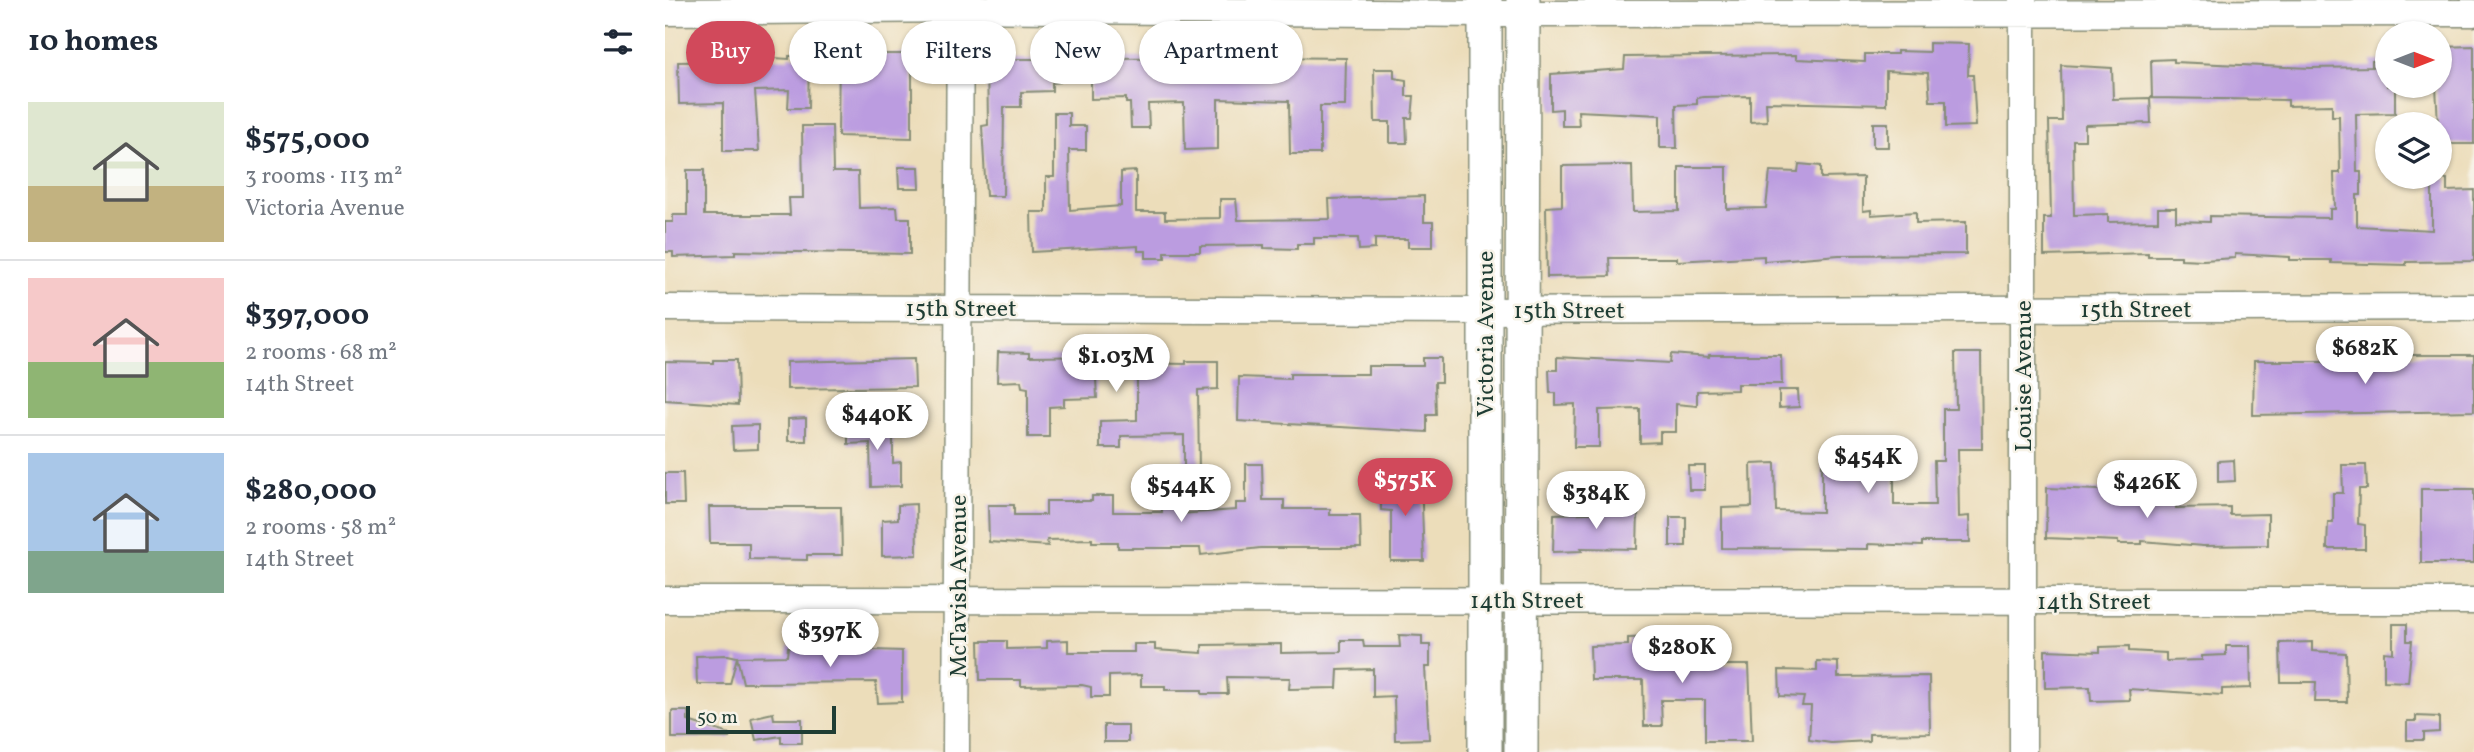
<!DOCTYPE html>
<meta charset="utf-8">
<style>
body{margin:0;font-family:Vollkorn,serif;background:#f2f2f3;color:#1f2937;height:100vh;display:flex;flex-direction:column;font-size:26px;white-space:nowrap}
*{box-sizing:border-box;margin:0}
p{font-size:23px;color:#747a83}
.icon{flex:none;width:38px;height:38px;fill:none;stroke:currentColor;stroke-width:2;stroke-linecap:round;stroke-linejoin:round}
.map{position:relative;flex:1;overflow:hidden}
.sheet{display:flex;flex-direction:column;background:#fff;width:665px}
.sheet>*{flex:none}
.banner{position:absolute;left:21px;top:21px;width:665px;height:63px;display:flex;gap:14px}
.needle{width:46px;rotate:90deg}
.buttons{position:absolute;left:1710px;top:21px;display:grid;gap:14px}
.buttons a{display:grid;place-items:center;width:77px;height:77px;border-radius:50%;background:#fff;box-shadow:0 2px 5px #0004;font-size:35px}
.scale{position:absolute;left:21px;bottom:18px;width:150px;box-sizing:border-box;padding-left:7px;border:4px solid #1f3d34;border-top:0;font-size:19px;line-height:24px;white-space:nowrap;color:#1f3d34;-webkit-text-stroke:5px #f7f3e8;paint-order:stroke}
.price{position:absolute;translate:-50% -60px;padding:0 16px;border-radius:24px;background:#fff;color:#222;font-size:23px;line-height:46px;filter:drop-shadow(0 2px 4px #0008)}
.price::after{content:'';position:absolute;left:50%;top:42px;width:21px;height:16px;margin-left:-10px;background:inherit;clip-path:polygon(0 0,100% 0,50% 100%)}
.price.active{background:#d1495b;color:#fff}
ul{padding:0;list-style:none}
li{display:flex;align-items:center;gap:21px;height:175px;padding:0 28px}
li+li{border-top:2px solid #e0e1e3}
li span{display:grid;place-items:center;flex:none;width:196px;height:140px;border-radius:0px;color:#555}
li>.icon{margin-inline-start:auto}
span .icon{width:84px;height:84px;fill:#fffc;stroke-width:1}
li b{font-size:30px}
h2{display:flex;justify-content:space-between;align-items:center;height:84px;padding:0 28px;font-size:30px}
.chip{padding:0 24px;border-radius:32px;background:#fff;box-shadow:0 2px 5px #0004;font-size:24px;line-height:63px}
.chip.active{background:#d1495b;color:#fff}
main{display:flex;flex:1;min-height:0}
.map>svg:first-child{display:block}
.building{fill:#bb9ce0}
.lines{fill:none;stroke-linecap:round;stroke-linejoin:round}
.minor-casing{stroke:#868d77;stroke-width:29}
.major-casing{stroke:#868d77;stroke-width:36}
.minor{stroke:#fff;stroke-width:26}
.major{stroke:#fff;stroke-width:33}
.labels{text-anchor:middle;stroke-width:5;stroke-linejoin:round;paint-order:stroke}
.street-label{font-size:24px;fill:#1f3d34;stroke:#f7f3e8}
</style>
<main>
<section class="sheet">
<h2>10 homes<svg class="icon" aria-label="filters" viewBox="0 0 24 24"><path d="M4 7h16M4 17h16"/><circle cx="9" cy="7" r="2"/><circle cx="15" cy="17" r="2"/></svg></h2>
<ul>
<li><span style="background:linear-gradient(#dfe7d0 60%,#c2b280 0)"><svg class="icon" aria-label="home" viewBox="0 0 24 24"><path d="M3 11l9-7 9 7M6 9v11h12V9"/></svg></span><div><b>$575,000</b><p>3 rooms · 113 m²</p><p>Victoria Avenue</p></div></li>
<li><span style="background:linear-gradient(#f6c9c9 60%,#8fb573 0)"><svg class="icon" aria-label="home" viewBox="0 0 24 24"><path d="M3 11l9-7 9 7M6 9v11h12V9"/></svg></span><div><b>$397,000</b><p>2 rooms · 68 m²</p><p>14th Street</p></div></li>
<li><span style="background:linear-gradient(#a9c7e8 70%,#7fa58c 0)"><svg class="icon" aria-label="home" viewBox="0 0 24 24"><path d="M3 11l9-7 9 7M6 9v11h12V9"/></svg></span><div><b>$280,000</b><p>2 rooms · 58 m²</p><p>14th Street</p></div></li>
</ul>
</section>
<div class="map">
<svg width="1809" height="752" viewBox="0 0 1809 752">
<rect width="100%" height="100%" fill="#f7f3e8"/>
<filter id="ink" filterUnits="userSpaceOnUse"><feTurbulence type="fractalNoise" baseFrequency=".0143" numOctaves="2"/><feDisplacementMap in="SourceGraphic" scale="14" xChannelSelector="R" yChannelSelector="G"/><feConvolveMatrix kernelMatrix="1 2 1 2 8 2 1 2 1" color-interpolation-filters="sRGB"/></filter>
<filter id="wash" filterUnits="userSpaceOnUse"><feTurbulence type="fractalNoise" baseFrequency=".00686" numOctaves="4" result="noise"/><feDisplacementMap in="SourceGraphic" scale="28" xChannelSelector="R" yChannelSelector="G"/><feGaussianBlur stdDeviation="1.57" result="paint"/><feColorMatrix in="noise" values="0 0 0 0 0 0 0 0 0 0 0 0 0 0 0 0 0 1.4 0 .05"/><feComposite in="paint" operator="in"/></filter>
<g filter="url(#wash)">
<rect width="100%" height="100%" fill="#ecddba"/>
<g id="blocks">
<path class="building" d="M 1264,43 L 1304,44 L 1303,75 L 1308,75 L 1311,126 L 1281,127 L 1281,101 L 1265,101 L 1263,73 L 1221,71 L 1221,105 L 1101,102 L 1102,121 L 1085,122 L 1085,96 L 1038,97 L 1032,98 L 1032,104 L 1011,105 L 1012,148 L 995,148 L 995,115 L 913,111 L 914,126 L 897,126 L 897,109 L 886,110 L 886,74 L 959,69 L 960,57 L 1131,55 L 1131,59 L 1200,62 L 1200,54 L 1232,54 L 1232,51 L 1264,52 Z
M 1809,46 L 1809,144 L 1774,144 L 1771,86 L 1774,86 L 1774,47 Z
M 370,51 L 394,51 L 395,82 L 387,83 L 387,91 L 356,92 L 356,107 L 339,107 L 338,196 L 321,196 L 317,126 L 323,125 L 322,59 L 370,59 Z
M 426,53 L 448,53 L 448,58 L 550,57 L 550,63 L 595,62 L 595,57 L 681,58 L 680,106 L 655,106 L 655,154 L 625,154 L 624,101 L 553,99 L 553,149 L 520,150 L 519,103 L 483,104 L 484,128 L 466,128 L 465,103 L 461,103 L 461,98 L 426,99 Z
M 174,54 L 247,54 L 247,138 L 173,136 Z
M 63,55 L 124,59 L 124,56 L 144,56 L 143,108 L 123,108 L 124,90 L 90,91 L 94,151 L 58,151 L 58,103 L 14,104 L 13,62 L 63,61 Z
M 1509,59 L 1509,62 L 1645,68 L 1707,67 L 1707,61 L 1722,61 L 1722,86 L 1730,86 L 1730,113 L 1691,114 L 1692,172 L 1696,172 L 1696,195 L 1692,195 L 1692,226 L 1767,230 L 1767,179 L 1782,179 L 1782,191 L 1809,190 L 1809,261 L 1741,262 L 1741,265 L 1666,263 L 1666,260 L 1625,260 L 1625,257 L 1570,254 L 1570,258 L 1538,260 L 1516,259 L 1516,256 L 1483,256 L 1483,253 L 1379,256 L 1379,218 L 1386,218 L 1384,121 L 1397,121 L 1396,65 L 1447,68 L 1448,99 L 1485,98 L 1486,123 L 1420,125 L 1420,140 L 1408,140 L 1409,215 L 1443,214 L 1443,222 L 1493,221 L 1493,208 L 1511,208 L 1511,221 L 1545,222 L 1545,216 L 1665,218 L 1665,209 L 1670,209 L 1669,173 L 1675,173 L 1674,116 L 1667,116 L 1667,105 L 1623,106 L 1623,100 L 1487,98 L 1486,60 Z
M 709,69 L 729,69 L 729,78 L 741,80 L 741,96 L 749,96 L 747,118 L 741,118 L 742,143 L 725,143 L 725,122 L 710,122 Z
M 389,113 L 404,113 L 404,126 L 421,126 L 421,150 L 404,150 L 405,210 L 456,206 L 456,172 L 471,171 L 471,212 L 500,212 L 500,219 L 555,218 L 555,199 L 571,199 L 573,220 L 665,219 L 664,199 L 759,196 L 759,222 L 768,222 L 768,247 L 743,247 L 743,239 L 710,239 L 710,249 L 694,250 L 693,238 L 649,238 L 649,244 L 632,244 L 632,249 L 599,248 L 599,245 L 535,246 L 535,252 L 500,252 L 500,258 L 481,258 L 481,251 L 473,251 L 473,246 L 367,252 L 366,212 L 381,212 L 381,177 L 389,177 Z
M 1208,123 L 1223,123 L 1223,147 L 1208,147 Z
M 137,126 L 167,126 L 168,172 L 193,172 L 194,208 L 232,207 L 233,218 L 245,218 L 245,254 L 70,251 L 70,255 L 8,257 L 8,252 L 0,252 L 0,222 L 8,222 L 8,215 L 22,215 L 22,170 L 39,170 L 39,215 L 125,215 L 124,198 L 138,198 Z
M 1134,164 L 1156,166 L 1156,178 L 1198,177 L 1198,211 L 1206,210 L 1206,215 L 1251,212 L 1251,223 L 1301,222 L 1301,254 L 1174,255 L 1099,261 L 1099,256 L 1012,261 L 1012,258 L 944,258 L 945,276 L 882,277 L 881,207 L 897,206 L 897,166 L 967,165 L 968,212 L 1014,211 L 1014,167 L 1062,167 L 1062,209 L 1101,208 L 1105,171 L 1133,172 Z
M 233,167 L 254,167 L 255,188 L 234,188 Z
M 444,346 L 465,346 L 466,363 L 521,364 L 521,361 L 553,361 L 553,389 L 533,390 L 534,474 L 519,474 L 519,435 L 456,436 L 456,448 L 435,448 L 435,421 L 472,420 L 472,378 L 431,379 L 432,398 L 399,399 L 399,406 L 384,407 L 384,437 L 363,437 L 363,388 L 357,387 L 356,381 L 332,382 L 333,352 L 364,353 L 364,357 L 444,356 Z
M 1290,353 L 1316,353 L 1317,449 L 1293,449 L 1294,517 L 1304,516 L 1305,542 L 1257,542 L 1257,546 L 1203,544 L 1203,549 L 1057,548 L 1057,508 L 1087,507 L 1086,464 L 1110,463 L 1111,511 L 1157,512 L 1157,464 L 1176,464 L 1176,470 L 1194,470 L 1194,476 L 1229,475 L 1229,505 L 1270,505 L 1269,461 L 1278,461 L 1278,409 L 1291,409 Z
M 1006,354 L 1044,357 L 1044,355 L 1116,355 L 1117,384 L 1072,384 L 1072,390 L 1032,391 L 1032,406 L 1011,404 L 1011,432 L 995,432 L 995,442 L 975,443 L 975,409 L 934,410 L 934,447 L 909,447 L 910,404 L 891,405 L 891,393 L 885,393 L 884,370 L 892,370 L 892,357 L 1005,363 Z
M 1712,355 L 1809,355 L 1809,411 L 1588,415 L 1589,361 L 1712,361 Z
M 758,358 L 776,358 L 776,382 L 770,382 L 771,415 L 762,415 L 762,432 L 573,421 L 574,377 L 625,379 L 625,374 L 703,374 L 703,366 L 758,366 Z
M 249,359 L 250,387 L 122,389 L 122,362 Z
M 48,360 L 72,360 L 73,405 L 0,400 L 0,362 L 48,363 Z
M 1114,390 L 1133,390 L 1134,407 L 1114,408 Z
M 141,418 L 141,441 L 123,441 L 123,419 Z
M 183,418 L 207,418 L 207,431 L 228,431 L 228,463 L 236,462 L 236,486 L 206,487 L 205,443 L 183,444 Z
M 93,425 L 93,449 L 68,450 L 67,426 Z
M 1569,460 L 1570,481 L 1553,482 L 1553,461 Z
M 581,464 L 597,464 L 598,500 L 619,500 L 619,509 L 665,509 L 665,515 L 695,515 L 696,548 L 595,548 L 536,555 L 535,548 L 453,548 L 453,542 L 427,542 L 427,539 L 382,540 L 383,546 L 324,542 L 323,505 L 349,505 L 349,515 L 381,515 L 381,501 L 427,501 L 427,496 L 448,496 L 448,512 L 497,512 L 497,471 L 513,471 L 514,514 L 571,510 L 571,503 L 581,503 Z
M 1677,465 L 1701,465 L 1702,489 L 1694,489 L 1693,524 L 1700,525 L 1700,549 L 1662,549 L 1663,522 L 1668,522 L 1668,493 L 1678,493 Z
M 1023,466 L 1040,466 L 1040,490 L 1024,490 Z
M 0,473 L 18,473 L 19,504 L 0,504 Z
M 756,478 L 759,561 L 726,561 L 726,511 L 716,510 L 716,479 Z
M 1382,488 L 1511,493 L 1511,508 L 1565,507 L 1565,515 L 1603,514 L 1603,545 L 1538,546 L 1477,541 L 1477,544 L 1453,544 L 1453,541 L 1381,538 Z
M 1756,489 L 1809,489 L 1809,563 L 1756,563 Z
M 251,504 L 252,555 L 217,556 L 217,520 L 233,519 L 233,505 Z
M 44,507 L 176,507 L 177,555 L 142,555 L 142,560 L 84,559 L 84,543 L 45,543 Z
M 952,509 L 973,510 L 972,549 L 916,548 L 917,551 L 888,552 L 889,514 L 952,512 Z
M 1005,517 L 1021,517 L 1021,546 L 1005,546 Z
M 1728,624 L 1742,624 L 1742,641 L 1747,641 L 1743,682 L 1719,681 L 1719,652 L 1728,653 Z
M 734,635 L 757,636 L 757,645 L 765,645 L 765,667 L 760,667 L 764,739 L 730,740 L 729,696 L 708,697 L 708,669 L 673,670 L 672,688 L 624,689 L 625,678 L 562,677 L 563,694 L 537,694 L 537,690 L 500,690 L 500,686 L 476,686 L 476,675 L 444,676 L 444,697 L 426,697 L 426,687 L 417,685 L 356,686 L 356,680 L 315,680 L 314,641 L 342,641 L 342,649 L 382,648 L 382,641 L 403,640 L 403,652 L 469,652 L 469,644 L 490,644 L 490,650 L 537,653 L 537,645 L 616,644 L 616,653 L 676,652 L 676,640 L 698,640 L 699,647 L 735,647 Z
M 993,637 L 993,658 L 1029,658 L 1029,650 L 1053,650 L 1053,665 L 1084,665 L 1087,741 L 1040,741 L 1040,700 L 996,700 L 997,726 L 979,726 L 978,680 L 926,680 L 925,646 L 963,645 L 963,638 Z
M 1647,642 L 1647,651 L 1681,653 L 1682,702 L 1650,702 L 1651,682 L 1616,682 L 1615,643 Z
M 1464,646 L 1464,651 L 1501,653 L 1501,661 L 1537,660 L 1537,656 L 1561,655 L 1561,646 L 1585,646 L 1586,688 L 1557,689 L 1557,695 L 1464,689 L 1465,700 L 1426,701 L 1425,687 L 1380,688 L 1380,650 L 1435,652 L 1435,647 Z
M 123,647 L 237,651 L 237,702 L 213,703 L 211,682 L 78,683 L 72,657 L 122,656 Z
M 63,655 L 72,657 L 65,684 L 32,684 L 31,656 Z
M 1152,661 L 1173,662 L 1173,677 L 1264,676 L 1265,733 L 1204,734 L 1204,741 L 1166,743 L 1144,740 L 1146,706 L 1137,706 L 1139,697 L 1115,696 L 1114,670 L 1152,671 Z
M 7,711 L 23,711 L 23,721 L 65,734 L 65,738 L 7,738 Z
M 108,713 L 109,719 L 137,719 L 137,743 L 116,743 L 116,736 L 91,740 L 86,718 Z
M 1751,716 L 1774,717 L 1774,732 L 1759,733 L 1759,740 L 1742,740 L 1742,721 L 1751,721 Z
M 439,725 L 463,725 L 463,742 L 439,742 Z"/>
</g>
</g>
<g filter="url(#ink)">
<use href="#blocks" fill-opacity="0" stroke="#868d77" stroke-width="2"/>
<g class="lines">
<g class="minor-casing">
<path id="minor" d="M 0,12 L 294,9 L 820,14 L 1809,13
M 0,308 L 820,311 L 1809,307
M 0,600 L 1809,601
M 291,752 L 295,0
M 1358,752 L 1358,0"/>
</g>
<g class="major-casing">
<path id="major" d="M 820,752 L 820,0
M 856,752 L 858,0"/>
</g>
<use href="#minor" class="minor"/>
<use href="#major" class="major"/>
</g>
</g>
<g class="labels">
<g class="street-label">
<text x="296" y="316">15th Street</text>
<text x="1471" y="317">15th Street</text>
<text x="904" y="318">15th Street</text>
<text transform="translate(820 334) rotate(-90)" y="8">Victoria Avenue</text>
<text transform="translate(1358 376) rotate(-90)" y="8">Louise Avenue</text>
<text transform="translate(293 586) rotate(-90)" y="8">McTavish Avenue</text>
<text x="862" y="608">14th Street</text>
<text x="1429" y="609">14th Street</text>
</g>
</g>
</svg>
<div class="buttons">
<a><svg class="needle" viewBox="-14 -14 28 28"><path d="M0-13l5 13h-10z" fill="#e53935"/><path d="M0 13l5-13h-10z" fill="#747a83"/></svg></a>
<a><svg class="icon" aria-label="layers" viewBox="0 0 24 24"><path d="M12 4l9 5-9 5-9-5zM3 14l9 5 9-5"/></svg></a>
</div>
<div class="scale">50 m</div>
<b class="price" style="left:1700px;top:386px">$682K</b>
<b class="price" style="left:451px;top:394px">$1.03M</b>
<b class="price" style="left:212px;top:452px">$440K</b>
<b class="price" style="left:1203px;top:495px">$454K</b>
<b class="price active" style="left:740px;top:518px">$575K</b>
<b class="price" style="left:1482px;top:520px">$426K</b>
<b class="price" style="left:516px;top:524px">$544K</b>
<b class="price" style="left:931px;top:531px">$384K</b>
<b class="price" style="left:165px;top:669px">$397K</b>
<b class="price" style="left:1017px;top:685px">$280K</b>
<div class="banner">
<a class="chip active">Buy</a>
<a class="chip">Rent</a>
<a class="chip">Filters</a>
<a class="chip">New</a>
<a class="chip">Apartment</a>
</div>
</div>
</main>
